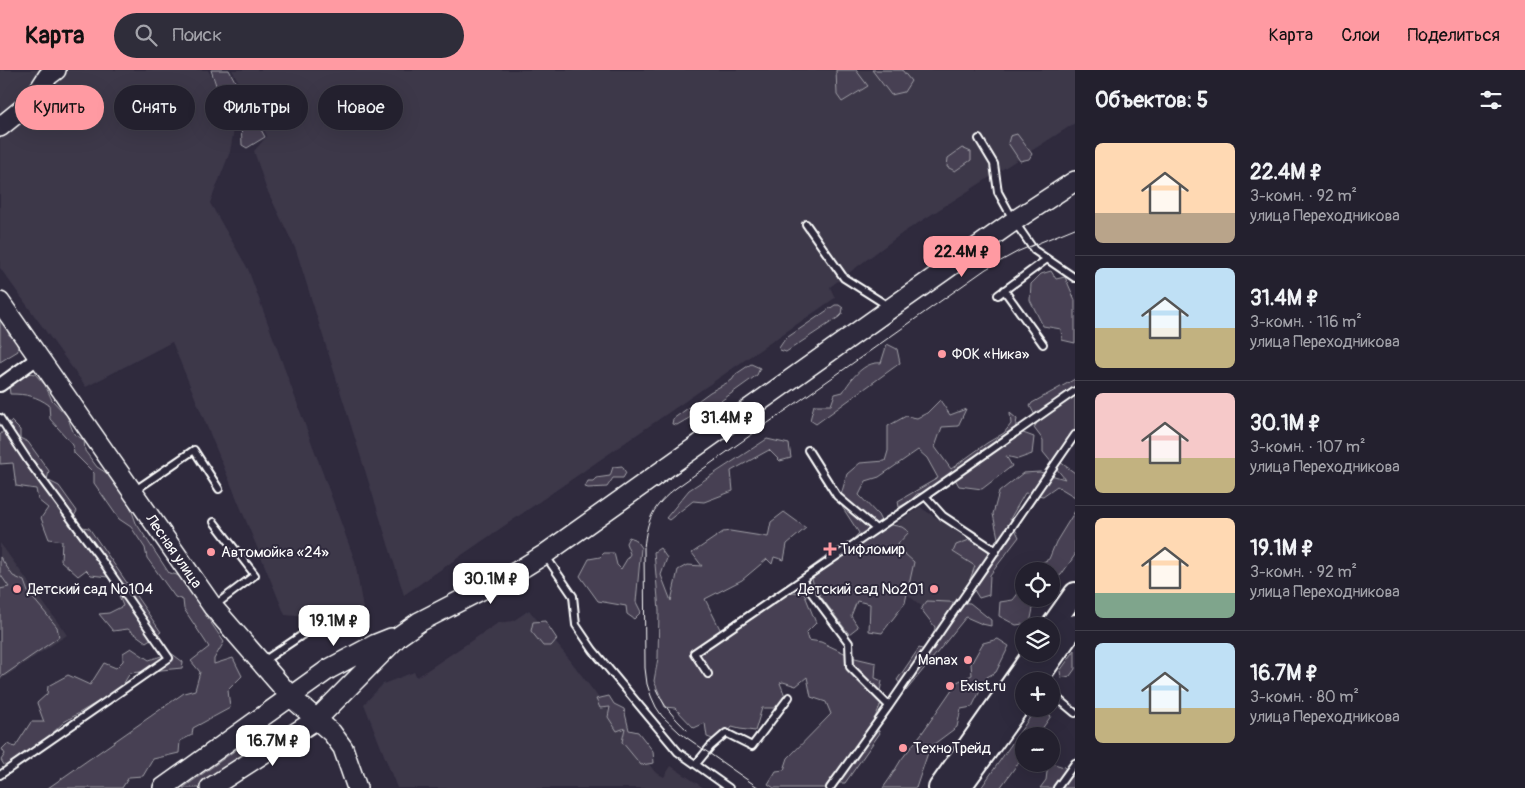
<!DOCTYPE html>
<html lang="ru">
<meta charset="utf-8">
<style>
body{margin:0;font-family:Pangolin,sans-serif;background:#2f2d3a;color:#f1f3f6;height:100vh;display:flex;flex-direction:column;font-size:19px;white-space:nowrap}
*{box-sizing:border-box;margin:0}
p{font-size:16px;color:#a3a3aa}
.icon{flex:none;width:28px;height:28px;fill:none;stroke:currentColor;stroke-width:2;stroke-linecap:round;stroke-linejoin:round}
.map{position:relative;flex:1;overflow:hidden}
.sheet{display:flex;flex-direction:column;background:#23202e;width:450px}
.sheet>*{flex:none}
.hud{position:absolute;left:15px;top:15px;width:475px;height:45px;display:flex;gap:10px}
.buttons{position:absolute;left:1015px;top:492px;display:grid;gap:10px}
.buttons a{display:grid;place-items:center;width:45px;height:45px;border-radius:50%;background:#23202e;box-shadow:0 5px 20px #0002,0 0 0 1px #403e4a;font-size:25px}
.price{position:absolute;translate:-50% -42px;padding:0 11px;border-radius:10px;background:#fff;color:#222;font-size:16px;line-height:32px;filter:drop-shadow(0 1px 2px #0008)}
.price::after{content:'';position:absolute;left:50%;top:30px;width:15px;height:11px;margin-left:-8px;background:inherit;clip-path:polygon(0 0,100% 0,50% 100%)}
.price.active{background:#ff9aa2;color:#111}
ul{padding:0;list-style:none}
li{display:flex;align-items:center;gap:15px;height:125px;padding:0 20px}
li+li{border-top:1px solid #403e4a}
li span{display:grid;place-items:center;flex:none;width:140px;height:100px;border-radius:8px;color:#555}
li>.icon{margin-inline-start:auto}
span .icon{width:60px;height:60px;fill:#fffc;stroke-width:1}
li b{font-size:21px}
h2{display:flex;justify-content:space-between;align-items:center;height:60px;padding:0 20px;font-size:21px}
.pill{padding:0 18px;border-radius:22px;background:#23202e;box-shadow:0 5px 20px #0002,0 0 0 1px #403e4a;font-size:18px;line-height:45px}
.pill.active{background:#ff9aa2;color:#111}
header{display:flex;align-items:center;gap:30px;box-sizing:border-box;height:70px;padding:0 25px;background:#ff9aa2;color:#111}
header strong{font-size:24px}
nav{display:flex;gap:28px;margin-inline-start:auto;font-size:18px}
.search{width:350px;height:45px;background:#2f2d3a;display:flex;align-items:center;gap:12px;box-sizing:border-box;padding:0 18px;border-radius:28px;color:#a3a3aa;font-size:19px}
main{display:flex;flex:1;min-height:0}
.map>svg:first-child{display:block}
.built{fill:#3c3749}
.green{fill:#464152;stroke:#a2a0a8}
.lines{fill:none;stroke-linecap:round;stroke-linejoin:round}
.service-casing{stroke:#fff;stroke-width:10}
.minor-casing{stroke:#fff;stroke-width:16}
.secondary-casing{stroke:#fff;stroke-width:22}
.primary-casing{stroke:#fff;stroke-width:24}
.service{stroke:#2f2a3d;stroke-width:6}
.minor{stroke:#2f2a3d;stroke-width:12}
.secondary{stroke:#2f2a3d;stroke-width:19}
.primary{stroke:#2f2a3d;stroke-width:20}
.tram{stroke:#fff;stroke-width:1}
.poi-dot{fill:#ff9aa2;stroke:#2f2a3d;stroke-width:2}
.labels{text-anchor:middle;stroke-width:4;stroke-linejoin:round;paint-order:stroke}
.poi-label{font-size:15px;fill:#fff;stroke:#2f2a3d;text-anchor:start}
.street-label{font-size:15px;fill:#fff;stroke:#2f2a3d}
</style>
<header>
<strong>Карта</strong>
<div class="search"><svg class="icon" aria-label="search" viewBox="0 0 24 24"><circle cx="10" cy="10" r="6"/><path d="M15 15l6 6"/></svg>Поиск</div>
<nav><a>Карта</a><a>Слои</a><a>Поделиться</a></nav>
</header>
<main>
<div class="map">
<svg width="1075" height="718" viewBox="0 0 1075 718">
<rect width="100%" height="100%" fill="#2f2a3d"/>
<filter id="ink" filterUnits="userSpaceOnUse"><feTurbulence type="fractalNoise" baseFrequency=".02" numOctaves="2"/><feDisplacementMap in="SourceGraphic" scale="10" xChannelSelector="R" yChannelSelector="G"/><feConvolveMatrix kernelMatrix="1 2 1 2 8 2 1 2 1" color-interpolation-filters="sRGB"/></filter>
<g filter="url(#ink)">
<path class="built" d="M 0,0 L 208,0 L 236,48 L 230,82 L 210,133 L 248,199 L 355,491 L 364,545 L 341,558 L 333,537 L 307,547 L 285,545 L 172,272 L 86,317 L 0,198 Z
M 232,0 L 1075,0 L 1075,53 L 904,162 L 830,217 L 835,228 L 404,525 L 296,180 L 266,118 L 254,81 L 267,66 Z
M 920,437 L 990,484 L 943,554 L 856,482 Z
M 0,473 L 67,565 L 0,610 Z
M 529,540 L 570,590 L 655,702 L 664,707 L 671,696 L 704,718 L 397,718 L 364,634 L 383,614 L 414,602 L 417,607 L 498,553 L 513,551 Z"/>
<path class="green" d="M 211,0 L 229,0 L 265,67 L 247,78 L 242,75 L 241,50 L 216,15 Z
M 836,0 L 856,0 L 868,16 L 842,32 L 837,25 Z
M 872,0 L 902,0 L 911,11 L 904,22 L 891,25 Z
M 1017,64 L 1032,84 L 1029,89 L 1020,91 L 1008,73 L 1010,66 Z
M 962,78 L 971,82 L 971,90 L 955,101 L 947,97 L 948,88 Z
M 1051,201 L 1056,209 L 1065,207 L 1075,230 L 1075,273 L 1062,270 L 1061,259 L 1043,256 L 1030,230 L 1031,214 L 1041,204 Z
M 835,235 L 839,235 L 843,238 L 842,244 L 839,247 L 786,282 L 780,280 L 779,278 L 785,269 Z
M 0,245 L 3,247 L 9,265 L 16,267 L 18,281 L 0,292 L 0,276 L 1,275 L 0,273 Z
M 887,274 L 897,279 L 900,293 L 816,354 L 810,350 L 814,335 L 831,335 L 835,324 L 843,322 C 851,309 864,291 881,293 Z
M 751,294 L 760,298 L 757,305 L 707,341 L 696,344 L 677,355 L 672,354 L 673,349 L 710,322 L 732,310 L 736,304 Z
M 24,302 L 35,304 L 45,315 L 52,330 L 67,346 L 74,364 L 84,370 L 85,381 L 97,397 L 108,404 L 130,436 L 136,453 L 169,503 C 186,506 197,516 205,530 L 203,541 L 224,572 L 214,589 L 214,594 L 233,588 L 242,606 L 228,620 L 230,638 L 193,658 L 192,665 L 180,671 L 179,683 L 153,689 L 143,706 L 129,707 L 122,718 L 48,718 L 184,623 L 195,620 L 200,602 L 191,591 L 209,577 L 184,539 L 183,530 L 175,527 L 147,488 L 145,478 L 131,457 L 119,449 L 94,413 L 94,403 L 74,383 L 73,375 L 50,349 L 49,335 C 36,326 27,324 10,324 L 8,307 Z
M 1075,309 L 1075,372 L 1060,392 L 1075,403 L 1075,427 L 1057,416 L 1043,426 L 1025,423 L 1010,449 L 1019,467 L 990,505 L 989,525 L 979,528 L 969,512 L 975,496 L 953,482 L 956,475 L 980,466 L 992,474 L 998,468 L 993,444 L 999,422 L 1023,403 L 1040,402 L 1065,409 L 1043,382 L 1043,370 L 1034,358 L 1038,351 L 1030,336 L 1032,333 Z
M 940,330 L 950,345 L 966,339 L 958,356 L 942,357 L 935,377 L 951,399 L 987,373 L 1004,363 L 1011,354 L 1010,343 L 1017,349 L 1015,360 L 1034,367 L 1032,384 L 1018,389 L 1006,386 L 1012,396 L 982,419 L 959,416 L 951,402 L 931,421 L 917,424 L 909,432 L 899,437 L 898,431 L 938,408 L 927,388 L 918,380 L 879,407 L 866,411 L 859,425 L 878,445 L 882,453 L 902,457 L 909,462 L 896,476 L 914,492 L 905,533 L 882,563 L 869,561 L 870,534 L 857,531 L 851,546 L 858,557 L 849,564 L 815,519 L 809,499 L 836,479 L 850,473 L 859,463 L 839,432 L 847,404 L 860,393 L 885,391 L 888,381 L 888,356 L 906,346 L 917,348 L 927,343 Z
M 11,351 L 20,360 L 20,368 L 28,372 L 49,401 L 47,410 L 59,416 L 77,441 L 69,455 L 89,458 L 161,562 L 146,572 L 128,559 L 113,561 L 99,544 L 109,543 L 123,536 L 118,523 L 108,507 L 91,505 L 86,500 L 78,506 L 61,491 L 62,471 L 49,469 L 41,448 L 48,438 L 38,430 L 36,419 L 16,416 L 13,393 L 0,394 L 0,365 Z
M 767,369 L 789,374 L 791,388 L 780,391 L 769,380 L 731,401 L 733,421 L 704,432 L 693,431 L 669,450 L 666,448 L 689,420 Z
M 622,396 L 626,403 L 623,408 L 613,408 L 607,417 L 588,418 L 585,417 L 588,411 L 593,411 L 596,408 L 610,406 L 613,397 Z
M 1075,441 L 1075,485 L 1061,505 L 1051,510 L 1051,501 L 1034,501 L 1041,493 L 1049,489 L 1056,472 Z
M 784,442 L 806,458 L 787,474 L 784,490 L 774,487 L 772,494 L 767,489 L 742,510 L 705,529 L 721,561 L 729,562 L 734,550 L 780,521 L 804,523 L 816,553 L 806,563 L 808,570 L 821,572 L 855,588 L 876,593 L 875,608 L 882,611 L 880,621 L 884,627 L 873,652 L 880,663 L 845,713 L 828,713 L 829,718 L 774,718 L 768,714 L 776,701 L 784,700 L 788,688 L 831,644 L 826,632 L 811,627 L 807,607 L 796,616 L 783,612 L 780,613 L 785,626 L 776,638 L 762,638 L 755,661 L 740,659 L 732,657 L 721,672 L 707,667 L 705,653 L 694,658 L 675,638 L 665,637 L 654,611 L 658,588 L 659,541 L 654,482 L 660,478 L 667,488 L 661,505 L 671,531 L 678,500 L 687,495 L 702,496 L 692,483 L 723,462 L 730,461 L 768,467 L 771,452 Z
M 629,467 L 635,469 L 641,478 L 636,532 L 641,542 L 634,549 L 627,544 L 626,536 L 598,531 L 580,506 L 589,489 L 600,487 L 604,483 L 614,483 L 617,495 L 621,499 L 630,484 L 626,473 Z
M 0,487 L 13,506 L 24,511 L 28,522 L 57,557 L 59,567 L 0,608 L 0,519 L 9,517 L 0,504 Z
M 1024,516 L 1024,529 L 1035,529 L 1030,553 L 1016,555 L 999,546 L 1000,532 L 1013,530 Z
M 927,531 L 970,533 L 991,550 L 991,556 L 982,554 L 966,547 L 906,621 L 897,610 L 919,578 L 931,582 L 935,557 L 921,539 Z
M 545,551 L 557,569 L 551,576 L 543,576 L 531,561 L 533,552 Z
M 998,569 L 1009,576 L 996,602 L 987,607 L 972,637 L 961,639 L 957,657 L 930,677 L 916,718 L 883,718 L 890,708 L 901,690 L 922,663 L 957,612 L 972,605 L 971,594 L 983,573 Z
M 131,578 L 149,590 L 171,583 L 183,592 L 182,598 L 130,603 L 121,618 L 64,652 L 40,675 L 6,698 L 1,690 L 5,684 L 2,679 L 7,674 L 15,677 L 31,652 L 44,652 L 37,633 L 47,624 L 48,616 L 68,605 L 90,615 L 104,593 L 116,598 L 123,591 L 123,583 Z
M 1075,580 L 1075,599 L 1070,606 L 1061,608 L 1060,601 Z
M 609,626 L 614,634 L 624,639 L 629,660 L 638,662 L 653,681 L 654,693 L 641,695 L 622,672 L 625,658 L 617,661 L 608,647 L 610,637 L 600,638 L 596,629 Z
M 1043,639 L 1051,646 L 1037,666 L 1024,666 L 1024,685 L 1000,718 L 981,718 L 1033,643 Z
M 269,656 L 275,664 L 200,718 L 183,718 Z
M 1051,693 L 1064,697 L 1074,707 L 1075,706 L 1075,718 L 1040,718 L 1046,710 L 1048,694 Z"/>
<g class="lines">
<g class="service-casing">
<path id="service" d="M 979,69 L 994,94 L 998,122 L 1014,151 L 1034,180 L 1075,208
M 806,154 L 844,208 L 888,236
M 1004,220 L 1043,274
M 998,225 L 1047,189
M 0,348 L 29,392 L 100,488 L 169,588 L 0,705
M 808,380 L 837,426 L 876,459
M 134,421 L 194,380 L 219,419
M 925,426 L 943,446 L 996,481
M 545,485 L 573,526 L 576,555 L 593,580 L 678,682 L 729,718
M 802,510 L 849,573 L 850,597 L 889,636
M 214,536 L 255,505 L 214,452
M 262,592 L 308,561
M 708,604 L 694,583 L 925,426 L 1075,321
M 1051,623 L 1075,643
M 696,694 L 710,677 L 726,663 L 752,676 L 789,627
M 830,718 L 889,636 L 1075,365
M 1057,718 L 1075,693"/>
</g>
<g class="minor-casing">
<path id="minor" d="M 0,315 L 39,287"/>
</g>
<g class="secondary-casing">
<path id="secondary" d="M 0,57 L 32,31 L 48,6 L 56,0
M 0,232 L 213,537 L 291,627 L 332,663 L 343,678 L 357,718
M 163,718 L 329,599 L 376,574 L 391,568
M 210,718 L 317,649 L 399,566 L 419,552 L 516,502 L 545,484 L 891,238 L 1014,151 L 1075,111"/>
</g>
<g class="primary-casing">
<path id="primary" d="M 1051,557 L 1075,523
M 1036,611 L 1075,555
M 939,718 L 1033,584
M 960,718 L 1024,629"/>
</g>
<use href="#service" class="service"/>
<use href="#minor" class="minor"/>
<use href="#secondary" class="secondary"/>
<use href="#primary" class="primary"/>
<path class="tram" d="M 656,619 C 663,635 674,648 687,660
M 759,718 L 680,663 L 662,646 L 656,637 L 651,626 L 647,614 L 645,598 L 644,478 C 647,449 653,436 676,418 L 986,199 L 1019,181 L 1075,158"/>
</g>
</g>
<g class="poi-dot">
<circle cx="942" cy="284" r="5"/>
<path d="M827.5 471.5h5v5h5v5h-5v5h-5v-5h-5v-5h5z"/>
<circle cx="211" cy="482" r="5"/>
<circle cx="17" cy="519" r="5"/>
<circle cx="934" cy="519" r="5"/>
<circle cx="968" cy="590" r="5"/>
<circle cx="950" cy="616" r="5"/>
<circle cx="903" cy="678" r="5"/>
</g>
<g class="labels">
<g class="poi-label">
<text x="952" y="289">ФОК «Ника»</text>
<text x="840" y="484">Тифломир</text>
<text x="221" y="487">Автомойка «24»</text>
<text x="27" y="524">Детский сад №104</text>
<text x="924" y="524" text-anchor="end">Детский сад №201</text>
<text x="958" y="595" text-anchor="end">Manax</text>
<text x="960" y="621">Exist.ru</text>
<text x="913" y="683">ТехноТрейд</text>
</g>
<g class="street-label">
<text transform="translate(174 481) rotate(55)" y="5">Лесная улица</text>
</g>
</g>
</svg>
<div class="buttons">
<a><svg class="icon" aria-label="locate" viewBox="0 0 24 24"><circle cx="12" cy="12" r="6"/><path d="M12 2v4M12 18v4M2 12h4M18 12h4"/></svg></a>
<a><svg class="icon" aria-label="layers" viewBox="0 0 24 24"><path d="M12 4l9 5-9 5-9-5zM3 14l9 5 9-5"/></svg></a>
<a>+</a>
<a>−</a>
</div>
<b class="price active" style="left:962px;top:208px">22.4M ₽</b>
<b class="price" style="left:727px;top:374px">31.4M ₽</b>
<b class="price" style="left:491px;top:535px">30.1M ₽</b>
<b class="price" style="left:334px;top:577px">19.1M ₽</b>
<b class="price" style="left:273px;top:697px">16.7M ₽</b>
<div class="hud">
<a class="pill active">Купить</a>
<a class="pill">Снять</a>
<a class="pill">Фильтры</a>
<a class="pill">Новое</a>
</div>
</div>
<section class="sheet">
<h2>Объектов: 5<svg class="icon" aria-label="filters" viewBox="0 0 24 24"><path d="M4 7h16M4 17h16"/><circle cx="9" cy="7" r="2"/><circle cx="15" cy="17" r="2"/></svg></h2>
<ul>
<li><span style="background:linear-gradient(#ffd9b3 70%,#b9a48a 0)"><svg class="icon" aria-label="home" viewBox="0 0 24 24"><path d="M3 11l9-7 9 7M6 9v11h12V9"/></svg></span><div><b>22.4M ₽</b><p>3-комн. · 92 m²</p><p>улица Переходникова</p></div></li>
<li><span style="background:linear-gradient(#bfe0f5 60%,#c2b280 0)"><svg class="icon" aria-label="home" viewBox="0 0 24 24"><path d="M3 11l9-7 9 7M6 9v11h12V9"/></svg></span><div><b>31.4M ₽</b><p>3-комн. · 116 m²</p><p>улица Переходникова</p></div></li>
<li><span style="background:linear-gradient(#f6c9c9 65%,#c2b280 0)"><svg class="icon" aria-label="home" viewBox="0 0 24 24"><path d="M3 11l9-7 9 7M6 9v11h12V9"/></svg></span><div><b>30.1M ₽</b><p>3-комн. · 107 m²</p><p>улица Переходникова</p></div></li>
<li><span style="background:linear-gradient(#ffd9b3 75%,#7fa58c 0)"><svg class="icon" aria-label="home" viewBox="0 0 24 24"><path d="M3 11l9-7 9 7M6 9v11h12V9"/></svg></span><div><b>19.1M ₽</b><p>3-комн. · 92 m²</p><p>улица Переходникова</p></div></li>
<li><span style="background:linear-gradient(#bfe0f5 65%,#c2b280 0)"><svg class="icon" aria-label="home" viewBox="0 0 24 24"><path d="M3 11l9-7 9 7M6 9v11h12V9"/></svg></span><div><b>16.7M ₽</b><p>3-комн. · 80 m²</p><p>улица Переходникова</p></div></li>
</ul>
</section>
</main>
